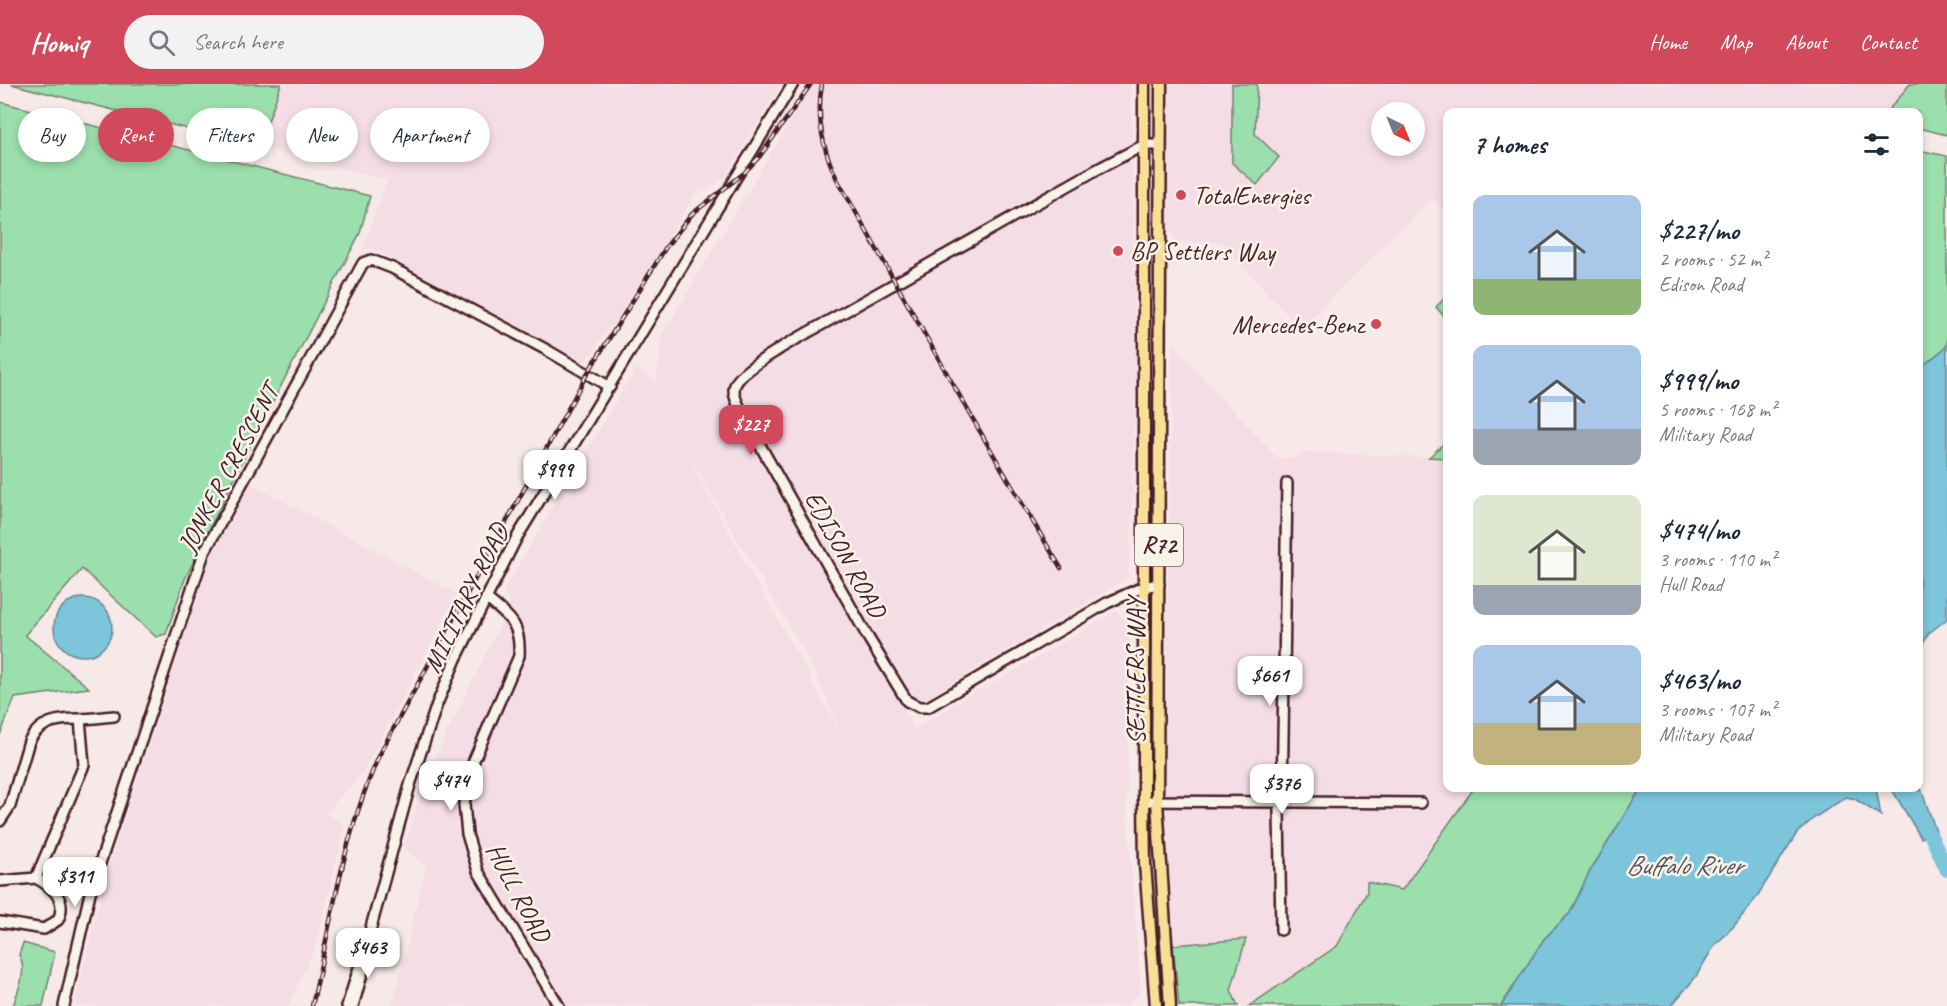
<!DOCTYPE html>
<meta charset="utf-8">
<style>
body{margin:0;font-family:Caveat,sans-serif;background:#f2f2f3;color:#1f2937;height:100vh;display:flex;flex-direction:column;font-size:22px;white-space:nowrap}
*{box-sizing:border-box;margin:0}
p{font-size:20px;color:#747a83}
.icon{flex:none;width:33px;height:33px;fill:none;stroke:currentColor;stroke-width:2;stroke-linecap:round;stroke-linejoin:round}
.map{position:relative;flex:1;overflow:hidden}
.side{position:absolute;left:1443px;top:24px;width:480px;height:684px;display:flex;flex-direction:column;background:#fff;border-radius:12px;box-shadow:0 3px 9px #0003}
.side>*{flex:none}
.top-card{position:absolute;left:18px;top:24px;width:570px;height:54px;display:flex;gap:12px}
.needle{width:39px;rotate:137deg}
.fabs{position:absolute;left:1371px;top:18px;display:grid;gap:12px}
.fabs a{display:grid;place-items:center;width:54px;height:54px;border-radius:50%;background:#fff;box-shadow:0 3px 9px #0003;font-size:30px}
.price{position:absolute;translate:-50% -51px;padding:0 14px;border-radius:12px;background:#fff;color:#222;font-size:20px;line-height:39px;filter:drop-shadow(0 2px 3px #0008)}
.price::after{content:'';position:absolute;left:50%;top:36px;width:18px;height:14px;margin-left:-9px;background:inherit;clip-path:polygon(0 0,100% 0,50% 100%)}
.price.active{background:#d1495b;color:#fff}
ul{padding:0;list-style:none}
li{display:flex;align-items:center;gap:18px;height:150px;padding:0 30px}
li span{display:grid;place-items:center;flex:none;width:168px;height:120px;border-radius:12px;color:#555}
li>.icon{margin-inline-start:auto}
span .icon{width:72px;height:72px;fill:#fffc;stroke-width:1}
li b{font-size:26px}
h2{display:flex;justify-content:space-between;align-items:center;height:72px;padding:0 30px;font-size:26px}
.pill{padding:0 21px;border-radius:27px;background:#fff;box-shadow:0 3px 9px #0003;font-size:21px;line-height:54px}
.pill.active{background:#d1495b;color:#fff}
header{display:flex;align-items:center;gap:36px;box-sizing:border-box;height:84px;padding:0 30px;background:#d1495b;color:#fff}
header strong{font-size:28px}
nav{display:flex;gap:33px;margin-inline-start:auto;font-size:21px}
.search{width:420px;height:54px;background:#f2f2f3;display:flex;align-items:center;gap:15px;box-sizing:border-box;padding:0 21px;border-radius:33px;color:#747a83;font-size:22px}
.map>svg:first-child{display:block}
.built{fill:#f5dde6;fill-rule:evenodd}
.green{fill:#9adfac;stroke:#727f6c;stroke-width:1.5}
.water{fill:#7bc5db;stroke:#678395;stroke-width:1.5}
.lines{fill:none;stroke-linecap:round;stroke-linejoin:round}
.river{stroke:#7bc5db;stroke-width:14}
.minor-casing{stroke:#4a1f2b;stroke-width:14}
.major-casing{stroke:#4a1f2b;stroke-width:15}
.minor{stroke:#f7f3e8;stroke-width:9}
.major{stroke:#f9df96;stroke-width:10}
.rail-casing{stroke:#4a1f2b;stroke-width:4.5}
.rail{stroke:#f7f3e8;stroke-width:2;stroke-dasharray:7;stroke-linecap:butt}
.poi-dot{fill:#d1495b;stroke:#f7f3e8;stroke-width:2}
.labels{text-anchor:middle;stroke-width:5;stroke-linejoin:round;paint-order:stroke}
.shield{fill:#f7f3e8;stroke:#7e5f64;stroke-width:1.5}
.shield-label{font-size:24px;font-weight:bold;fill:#4a1f2b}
.poi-label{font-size:26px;fill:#4a1f2b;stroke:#f7f3e8;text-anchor:start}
.street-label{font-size:26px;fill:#4a1f2b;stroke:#f7f3e8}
.water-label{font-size:27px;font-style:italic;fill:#595160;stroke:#f7f3e8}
</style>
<header>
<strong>Homiq</strong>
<div class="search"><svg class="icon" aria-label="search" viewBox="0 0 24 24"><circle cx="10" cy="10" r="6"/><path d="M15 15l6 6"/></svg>Search here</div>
<nav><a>Home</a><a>Map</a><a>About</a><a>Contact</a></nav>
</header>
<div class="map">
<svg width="1947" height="922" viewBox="0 0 1947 922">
<rect width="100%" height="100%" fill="#f6e9e7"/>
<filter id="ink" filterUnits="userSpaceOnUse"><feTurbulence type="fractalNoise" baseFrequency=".0167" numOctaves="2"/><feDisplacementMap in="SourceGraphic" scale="12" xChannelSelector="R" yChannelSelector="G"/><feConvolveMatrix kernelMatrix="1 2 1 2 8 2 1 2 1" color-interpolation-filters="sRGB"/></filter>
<g filter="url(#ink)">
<path class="built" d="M 281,0 L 781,0 L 725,93 L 703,108 L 699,105 L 620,230 L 584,279 L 372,164 L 362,167 L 387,96 L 259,63 Z
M 812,0 L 1131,0 L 1135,270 L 1132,437 L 1128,494 L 904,628 L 915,645 L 977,606 L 987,603 L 1116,527 L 1122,534 L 1129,535 L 1127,732 L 1140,897 L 1139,911 L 1133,914 L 1127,922 L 392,922 L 426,783 L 404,764 L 426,693 L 510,520 L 504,505 L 636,284 L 656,297 L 662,251 ZM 676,351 L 811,579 L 841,649 L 749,485 Z
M 1170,0 L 1910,0 L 1887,28 L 1448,28 L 1447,129 L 1432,114 L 1300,245 L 1221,158 L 1173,159 L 1174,152 L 1167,144 ZM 1382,28 L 1414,28 L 1414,62 L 1382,62 Z
M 1172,259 L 1277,374 L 1296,374 L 1303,368 L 1447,374 L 1448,704 L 1474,704 L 1402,806 L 1367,808 L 1337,862 L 1249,922 L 1238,922 L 1231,906 L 1245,856 L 1173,861 L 1165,702 Z
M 251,400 L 457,510 L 362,690 L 325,729 L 345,741 L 316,862 L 288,922 L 74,922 L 106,791 L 211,472 Z"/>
<path class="green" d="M 11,0 L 281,0 L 259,63 Z
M 1232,0 L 1257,0 L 1255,50 L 1279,73 L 1257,101 L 1232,79 Z
M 1910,0 L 1947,0 L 1947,51 L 1919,44 L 1918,28 L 1887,28 Z
M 0,18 L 370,112 L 360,149 L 251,360 L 185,495 L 166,550 L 156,553 L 82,485 L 25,551 L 89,604 L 15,614 L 0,651 Z
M 1923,67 L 1947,72 L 1947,260 L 1945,264 L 1919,285 L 1918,74 Z
M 1447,212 L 1447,236 L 1436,223 Z
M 1447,357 L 1447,374 L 1429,373 Z
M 1474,704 L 1641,704 L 1589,789 L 1570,829 L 1544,855 L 1501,922 L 1249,922 L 1337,862 L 1367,808 L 1367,798 L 1402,806 Z
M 1246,855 L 1231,906 L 1238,922 L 1179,922 L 1173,861 Z
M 23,859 L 55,868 L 43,922 L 13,922 C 18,906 28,886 19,871 Z"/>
<path class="water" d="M 1947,260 L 1947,535 L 1929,549 L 1919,565 L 1919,285 L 1945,264 Z
M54 543a29 29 0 1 1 58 0a29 29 0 1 1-58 0Z
M 1919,699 L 1936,747 L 1921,754 L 1891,704 L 1918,704 Z
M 1641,704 L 1876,704 L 1881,732 L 1855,715 L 1846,713 L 1814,734 L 1797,749 L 1756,814 L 1734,842 L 1714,862 L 1695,894 L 1671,922 L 1501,922 L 1544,855 L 1570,829 L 1589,789 Z"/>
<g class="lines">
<path class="river" d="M 1930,750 L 1947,786"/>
<g class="minor-casing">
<path id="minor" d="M 1159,500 L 1143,503 L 1107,519 L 928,623 L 919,623 L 907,617 L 869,555 L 751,345 C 746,334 734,318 734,306 C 734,290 771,271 784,262 L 1096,86 L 1144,61 L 1160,61
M 486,514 C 510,534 521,539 519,572 L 474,676 L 464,720 L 467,750 L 478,787 L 559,922
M 1144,717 L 1421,719
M 0,737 L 10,722 L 29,657 C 40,637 58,635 79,635 C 91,635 102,633 114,632
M 36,794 L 84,681 L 80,635
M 0,797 L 36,794 C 52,803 68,815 58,836 L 44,845 L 0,838
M 1281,846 L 1279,726 L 1282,717 L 1287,399
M 64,922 L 90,809 L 204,469 L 363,179 L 371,176 L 392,184 L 545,265 L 610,303
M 347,922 L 367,858 L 410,701 L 437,620 L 456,575 L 516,455 L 793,0
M 353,922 L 368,869"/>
</g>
<g class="major-casing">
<path id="major" d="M 1144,0 L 1144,717 L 1145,780 L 1156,922
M 1161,0 L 1157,717 L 1170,922"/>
</g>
<use href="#minor" class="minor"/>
<use href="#major" class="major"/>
<g class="rail-casing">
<path id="rail" d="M 822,0 C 816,34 822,64 837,95 C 911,225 983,357 1061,484
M 312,922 C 332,835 345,739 385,660 L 587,290 L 666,163 L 692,130 L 744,89 L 760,72 L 811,0"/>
</g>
<use href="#rail" class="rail"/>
</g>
</g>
<g class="poi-dot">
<circle cx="1181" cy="111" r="6"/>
<circle cx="1118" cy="167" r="6"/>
<circle cx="1376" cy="240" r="6"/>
</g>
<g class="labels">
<rect class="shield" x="1135" y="440" width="48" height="42" rx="4.5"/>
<g class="shield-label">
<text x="1159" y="469">R72</text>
</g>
<g class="poi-label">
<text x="1193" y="120">TotalEnergies</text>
<text x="1130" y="176">BP Settlers Way</text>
<text x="1364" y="249" text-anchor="end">Mercedes-Benz</text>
</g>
<g class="street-label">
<text transform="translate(228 384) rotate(-62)" y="9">JONKER CRESCENT</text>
<text transform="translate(846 470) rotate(61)" y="9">EDISON ROAD</text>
<text transform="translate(465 514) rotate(-64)" y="9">MILITARY ROAD</text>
<text transform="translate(1135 587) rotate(-90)" y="9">SETTLERS WAY</text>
<text transform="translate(519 808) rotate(62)" y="9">HULL ROAD</text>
</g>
<g class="water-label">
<text x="1684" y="790">Buffalo River</text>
</g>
</g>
</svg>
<div class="fabs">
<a><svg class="needle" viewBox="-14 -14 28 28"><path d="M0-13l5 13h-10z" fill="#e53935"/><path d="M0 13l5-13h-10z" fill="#747a83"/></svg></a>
</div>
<b class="price active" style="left:751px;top:372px">$227</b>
<b class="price" style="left:555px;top:417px">$999</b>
<b class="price" style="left:1270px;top:623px">$661</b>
<b class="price" style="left:451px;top:728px">$474</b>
<b class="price" style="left:1282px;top:731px">$376</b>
<b class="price" style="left:75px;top:824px">$311</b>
<b class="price" style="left:368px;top:895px">$463</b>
<div class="top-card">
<a class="pill">Buy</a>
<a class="pill active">Rent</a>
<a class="pill">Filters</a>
<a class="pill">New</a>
<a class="pill">Apartment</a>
</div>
<section class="side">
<h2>7 homes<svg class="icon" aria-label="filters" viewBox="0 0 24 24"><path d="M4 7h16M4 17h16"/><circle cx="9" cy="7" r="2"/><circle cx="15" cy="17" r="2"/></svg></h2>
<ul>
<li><span style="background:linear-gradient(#a9c7e8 70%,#8fb573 0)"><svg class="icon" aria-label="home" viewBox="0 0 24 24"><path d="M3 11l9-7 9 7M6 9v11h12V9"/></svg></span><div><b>$227/mo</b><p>2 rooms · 52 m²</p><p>Edison Road</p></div></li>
<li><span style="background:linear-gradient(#a9c7e8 70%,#9aa5b1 0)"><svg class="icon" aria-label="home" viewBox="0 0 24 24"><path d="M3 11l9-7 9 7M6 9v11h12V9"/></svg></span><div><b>$999/mo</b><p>5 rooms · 168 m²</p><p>Military Road</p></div></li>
<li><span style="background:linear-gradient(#dfe7d0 75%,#9aa5b1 0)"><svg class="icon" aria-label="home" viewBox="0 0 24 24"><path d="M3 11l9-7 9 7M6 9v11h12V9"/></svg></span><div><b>$474/mo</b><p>3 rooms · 110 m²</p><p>Hull Road</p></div></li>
<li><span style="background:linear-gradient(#a9c7e8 65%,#c2b280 0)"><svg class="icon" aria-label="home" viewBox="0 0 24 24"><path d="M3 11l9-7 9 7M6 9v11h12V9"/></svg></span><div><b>$463/mo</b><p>3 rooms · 107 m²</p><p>Military Road</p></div></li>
</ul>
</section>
</div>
